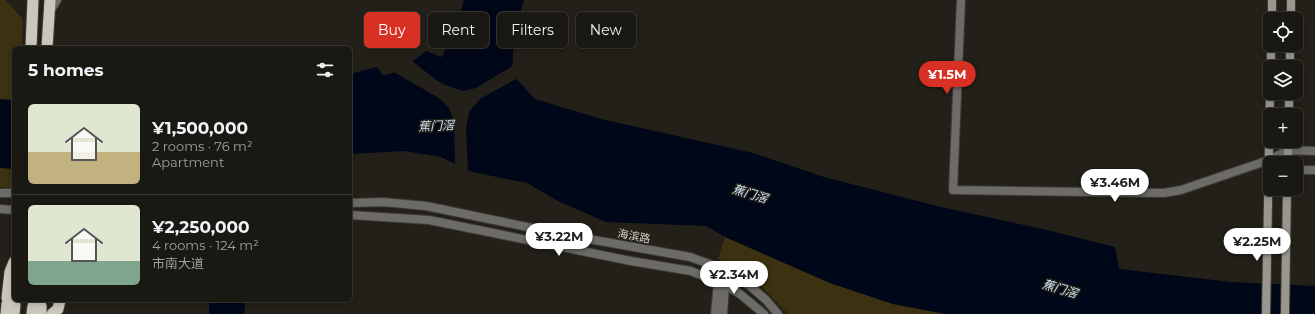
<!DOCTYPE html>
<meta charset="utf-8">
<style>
body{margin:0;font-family:Montserrat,"Noto Sans SC",sans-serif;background:#272520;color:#f1f3f6;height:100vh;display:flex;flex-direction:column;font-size:15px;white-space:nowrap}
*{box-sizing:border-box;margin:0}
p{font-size:13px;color:#9fa09f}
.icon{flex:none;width:22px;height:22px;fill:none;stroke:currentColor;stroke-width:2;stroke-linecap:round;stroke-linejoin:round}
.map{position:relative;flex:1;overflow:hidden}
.side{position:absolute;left:12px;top:46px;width:340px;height:256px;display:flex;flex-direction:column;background:#1a1812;border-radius:6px;box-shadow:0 2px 6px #0003,0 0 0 1px #383732}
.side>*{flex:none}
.hud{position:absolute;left:364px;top:12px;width:380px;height:36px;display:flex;gap:8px}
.buttons{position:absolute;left:1263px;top:12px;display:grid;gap:8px}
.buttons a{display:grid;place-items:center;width:40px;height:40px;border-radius:6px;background:#1a1812;box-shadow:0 2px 6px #0003,0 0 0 1px #383732;font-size:20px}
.price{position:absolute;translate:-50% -34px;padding:0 9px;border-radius:14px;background:#fff;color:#222;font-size:13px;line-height:26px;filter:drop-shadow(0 1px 2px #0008)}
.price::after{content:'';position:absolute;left:50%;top:24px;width:12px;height:9px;margin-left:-6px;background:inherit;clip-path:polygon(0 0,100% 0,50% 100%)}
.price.active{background:#d93025;color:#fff}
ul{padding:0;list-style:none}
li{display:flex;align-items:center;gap:12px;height:100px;padding:0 16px}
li+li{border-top:1px solid #383732}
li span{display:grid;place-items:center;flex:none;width:112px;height:80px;border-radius:6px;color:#555}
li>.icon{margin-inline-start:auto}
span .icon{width:48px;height:48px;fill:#fffc;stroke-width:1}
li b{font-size:17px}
h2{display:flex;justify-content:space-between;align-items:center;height:48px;padding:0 16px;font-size:17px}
.pill{padding:0 14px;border-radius:6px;background:#1a1812;box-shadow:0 2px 6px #0003,0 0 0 1px #383732;font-size:14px;line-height:36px}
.pill.active{background:#d93025;color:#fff}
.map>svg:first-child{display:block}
.green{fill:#3c3110}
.water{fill:#000718}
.pier{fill:#222018}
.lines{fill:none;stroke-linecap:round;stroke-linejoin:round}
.minor-casing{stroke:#3e3d35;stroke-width:10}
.tertiary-casing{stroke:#3e3d35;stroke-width:10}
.secondary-casing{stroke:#3e3d35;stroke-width:10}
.trunk-casing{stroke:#3e3d35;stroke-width:13}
.minor{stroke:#6c6b67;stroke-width:8}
.tertiary{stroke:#6c6b67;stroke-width:8}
.secondary{stroke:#98968f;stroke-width:8}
.trunk{stroke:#cac6bc;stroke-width:11}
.labels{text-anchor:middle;stroke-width:3;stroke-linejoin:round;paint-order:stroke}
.street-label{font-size:11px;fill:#d4d3cd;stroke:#222018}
.water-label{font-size:12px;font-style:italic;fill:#d0e5f8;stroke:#222018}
</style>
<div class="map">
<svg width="1315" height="314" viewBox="0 0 1315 314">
<rect width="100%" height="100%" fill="#222018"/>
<path class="green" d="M 0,0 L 5,0 L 23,19 L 22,48 L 14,48 L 13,189 L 0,187 Z
M 725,237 L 830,283 L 893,304 L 946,314 L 788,314 L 763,288 L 718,259 Z"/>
<path class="water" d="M 464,0 L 524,0 L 514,37 L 512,74 L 535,99 L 601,119 L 753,153 L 824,177 L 937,206 L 1047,230 L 1115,247 L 1119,269 L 1231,282 L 1315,286 L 1315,314 L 946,314 L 893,304 L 830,283 L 725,237 L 706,226 L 606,222 L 558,201 L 527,183 L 472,172 L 441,157 L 404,151 L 350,154 L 350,74 L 377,67 L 382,75 C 395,76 416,59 426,51 L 442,57 L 459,17 Z
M 0,99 L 14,100 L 14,169 L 0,168 Z
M 209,300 L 246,300 L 244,314 L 209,314 Z"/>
<path class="pier" d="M 411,60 L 436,80 L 445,85 L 463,91 L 476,88 L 514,65 L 514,73 L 518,78 L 480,99 L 469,112 L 466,129 L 468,172 L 455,165 L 454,120 L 448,107 L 439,98 L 392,71 Z"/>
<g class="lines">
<g class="minor-casing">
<path id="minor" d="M 961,0 L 953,190 L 1164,193 L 1181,190 L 1269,160
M 50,11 L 57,0
M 715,314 L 718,282 L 723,269
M 723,314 L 725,285 L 729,272"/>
</g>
<g class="tertiary-casing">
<path id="tertiary" d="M 1269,160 L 1288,150 L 1315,151
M 1296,170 L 1315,170
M 0,193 L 14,193
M 350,203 L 383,202 L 426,206 L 566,235 L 690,257 L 723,269 L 749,285 L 766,300 L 778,314
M 0,209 L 14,210
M 350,215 L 429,220 L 631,261 L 691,271 L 725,285 L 740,294 L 764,314"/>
</g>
<g class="secondary-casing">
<path id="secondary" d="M 1272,19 L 1272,0
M 1291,19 L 1291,0
M 1271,67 L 1271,45
M 1290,67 L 1290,45
M 1289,115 L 1289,93
M 1288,163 L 1288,141
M 1266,314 L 1270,93
M 1285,314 L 1287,189"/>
</g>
<g class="trunk-casing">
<path id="trunk" d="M 31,48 L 33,0
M 47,48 L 50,0
M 7,298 L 10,272 L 14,262
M 6,314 L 7,304
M 14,314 L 15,305
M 32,314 L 33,306
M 41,314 L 41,306
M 52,314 L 58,309 L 60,300"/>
</g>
<use href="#minor" class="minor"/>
<use href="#tertiary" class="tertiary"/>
<use href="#secondary" class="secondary"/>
<use href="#trunk" class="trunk"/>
</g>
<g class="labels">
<g class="street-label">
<text transform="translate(634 236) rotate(10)" y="4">海滨路</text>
</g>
<g class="water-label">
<text transform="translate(436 126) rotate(-2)" y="4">蕉门滘</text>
<text transform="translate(750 194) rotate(17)" y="4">蕉门滘</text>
<text transform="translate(1060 289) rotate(17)" y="4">蕉门滘</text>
</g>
</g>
</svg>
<div class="buttons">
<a><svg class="icon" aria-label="locate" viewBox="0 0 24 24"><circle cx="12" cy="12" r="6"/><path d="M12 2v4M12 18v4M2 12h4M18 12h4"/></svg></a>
<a><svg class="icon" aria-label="layers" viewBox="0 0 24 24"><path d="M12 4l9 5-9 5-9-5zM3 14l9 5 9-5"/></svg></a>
<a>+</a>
<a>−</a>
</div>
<b class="price active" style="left:947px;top:95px">¥1.5M</b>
<b class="price" style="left:1115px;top:203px">¥3.46M</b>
<b class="price" style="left:559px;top:257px">¥3.22M</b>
<b class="price" style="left:1257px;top:262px">¥2.25M</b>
<b class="price" style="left:734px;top:295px">¥2.34M</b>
<div class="hud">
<a class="pill active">Buy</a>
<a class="pill">Rent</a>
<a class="pill">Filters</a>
<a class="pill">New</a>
</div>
<section class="side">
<h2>5 homes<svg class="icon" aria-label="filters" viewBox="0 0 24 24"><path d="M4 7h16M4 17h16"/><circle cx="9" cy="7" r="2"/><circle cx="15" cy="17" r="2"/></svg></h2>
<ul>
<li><span style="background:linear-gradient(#dfe7d0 60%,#c2b280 0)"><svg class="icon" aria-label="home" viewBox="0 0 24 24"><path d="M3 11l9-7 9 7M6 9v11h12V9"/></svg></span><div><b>¥1,500,000</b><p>2 rooms · 76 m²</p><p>Apartment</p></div></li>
<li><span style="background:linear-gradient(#dfe7d0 70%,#7fa58c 0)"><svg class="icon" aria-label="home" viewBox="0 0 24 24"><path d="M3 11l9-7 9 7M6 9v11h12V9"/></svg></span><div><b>¥2,250,000</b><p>4 rooms · 124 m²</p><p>市南大道</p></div></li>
</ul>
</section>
</div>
